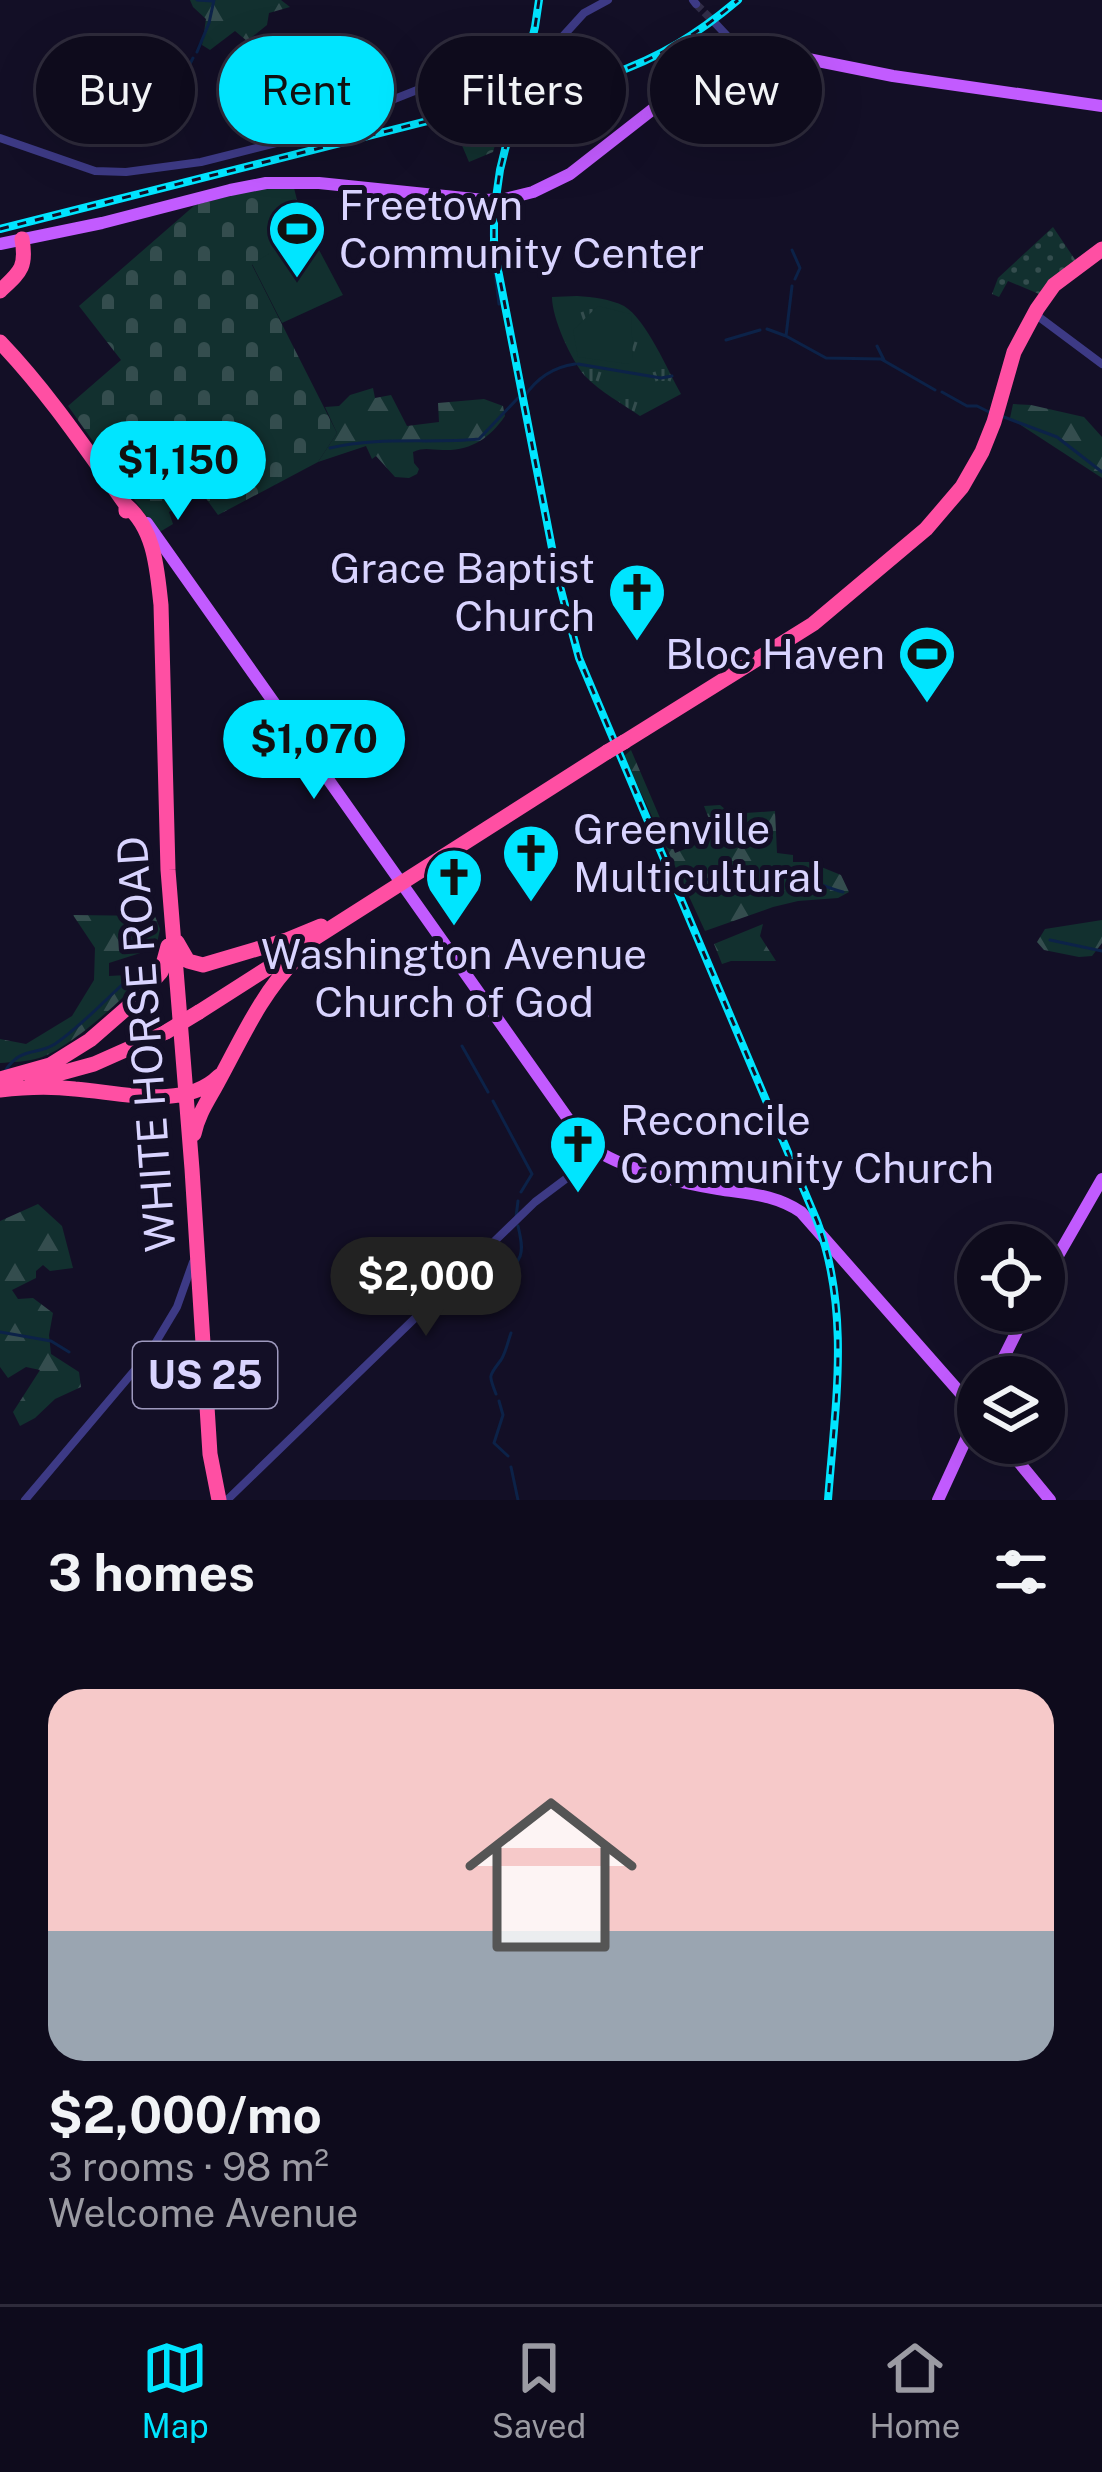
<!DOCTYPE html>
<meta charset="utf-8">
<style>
body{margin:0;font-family:"Public Sans",sans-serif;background:#1c1929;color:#f1f3f6;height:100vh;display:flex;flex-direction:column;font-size:45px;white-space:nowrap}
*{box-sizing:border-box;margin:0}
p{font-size:39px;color:#9b9ba3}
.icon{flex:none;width:66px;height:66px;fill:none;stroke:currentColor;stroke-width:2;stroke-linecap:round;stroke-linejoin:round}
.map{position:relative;height:1500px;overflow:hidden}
.side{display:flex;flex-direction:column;background:#0e0b1c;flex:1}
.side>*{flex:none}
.banner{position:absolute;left:36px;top:36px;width:1032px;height:108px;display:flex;gap:24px}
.controls{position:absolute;left:957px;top:1224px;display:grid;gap:24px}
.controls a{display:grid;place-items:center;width:108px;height:108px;border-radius:50%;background:#0e0b1c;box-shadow:0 12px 48px #0002,0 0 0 3px #2e2b3b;font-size:60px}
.price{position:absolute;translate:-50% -102px;padding:0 27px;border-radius:42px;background:#00e5ff;color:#111;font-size:39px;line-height:78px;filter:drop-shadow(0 3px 6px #0008)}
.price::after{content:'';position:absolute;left:50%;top:72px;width:36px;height:27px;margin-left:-18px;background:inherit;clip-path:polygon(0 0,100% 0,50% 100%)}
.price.current{background:#222;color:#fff}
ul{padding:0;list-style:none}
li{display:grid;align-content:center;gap:24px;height:636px;padding:0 48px}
li span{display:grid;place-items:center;height:372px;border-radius:36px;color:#555}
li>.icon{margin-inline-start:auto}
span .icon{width:216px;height:216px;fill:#fffc;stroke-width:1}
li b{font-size:51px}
h2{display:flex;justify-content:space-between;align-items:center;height:144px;padding:0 48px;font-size:51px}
.pill{padding:0 42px;border-radius:54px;background:#0e0b1c;box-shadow:0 12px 48px #0002,0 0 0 3px #2e2b3b;font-size:42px;line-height:108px}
.pill.current{background:#00e5ff;color:#111}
.dock{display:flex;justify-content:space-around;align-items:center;height:168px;border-top:3px solid #2e2b3b;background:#0e0b1c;font-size:33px;color:#9b9ba3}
.dock a{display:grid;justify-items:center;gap:6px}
.dock .current{color:#00e5ff}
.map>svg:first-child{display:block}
.grass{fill:url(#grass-dots)}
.forest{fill:url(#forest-firs)}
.cemetery{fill:url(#cemetery-stones)}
.park{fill:url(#park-tufts)}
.pitch{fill:#12302f}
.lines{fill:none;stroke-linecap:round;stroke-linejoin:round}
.stream{stroke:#0c2248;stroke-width:3}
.minor-tunnel{stroke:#312d47;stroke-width:8;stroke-dasharray:8 4;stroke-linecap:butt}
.minor{stroke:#3d3a85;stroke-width:8}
.major{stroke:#c25bff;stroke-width:12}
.highway{stroke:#ff4fa3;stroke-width:15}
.rail-casing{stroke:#00e5ff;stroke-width:8}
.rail{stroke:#130f26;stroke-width:3;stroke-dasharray:9;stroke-linecap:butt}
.minor-bridge{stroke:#3d3a85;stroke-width:8}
.major-bridge{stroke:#c25bff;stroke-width:12}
.highway-bridge{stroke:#ff4fa3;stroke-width:15}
.labels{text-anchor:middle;stroke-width:10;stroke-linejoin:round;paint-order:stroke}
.shield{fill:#130f26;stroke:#9e99be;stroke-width:3}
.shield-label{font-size:39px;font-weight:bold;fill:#d9d4ff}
.poi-label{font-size:42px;fill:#d9d4ff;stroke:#130f26;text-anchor:start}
.street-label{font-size:42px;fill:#d9d4ff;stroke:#130f26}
</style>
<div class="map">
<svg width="1102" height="1500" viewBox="0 0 1102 1500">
<defs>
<pattern id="grass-dots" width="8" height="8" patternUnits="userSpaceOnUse" patternTransform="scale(3)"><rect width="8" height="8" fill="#12302f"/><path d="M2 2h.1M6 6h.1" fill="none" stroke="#344d4e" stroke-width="1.8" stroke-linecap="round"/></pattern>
<pattern id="forest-firs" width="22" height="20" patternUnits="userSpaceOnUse" patternTransform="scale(3)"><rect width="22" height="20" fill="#12302f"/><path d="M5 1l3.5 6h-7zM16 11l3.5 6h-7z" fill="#344d4e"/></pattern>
<pattern id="cemetery-stones" width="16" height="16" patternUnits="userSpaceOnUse" patternTransform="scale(3)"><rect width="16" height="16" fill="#12302f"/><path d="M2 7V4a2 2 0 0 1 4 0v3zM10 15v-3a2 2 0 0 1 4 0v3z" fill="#344d4e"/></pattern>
<pattern id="park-tufts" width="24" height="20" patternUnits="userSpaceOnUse" patternTransform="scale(3)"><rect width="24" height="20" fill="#12302f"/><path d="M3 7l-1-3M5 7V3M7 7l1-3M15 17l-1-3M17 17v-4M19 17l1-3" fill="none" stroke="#344d4e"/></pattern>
</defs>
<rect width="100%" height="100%" fill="#130f26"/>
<path class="grass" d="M 1053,227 L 1076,261 L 1039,294 L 1008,281 L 999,297 L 992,294 L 998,278 Z"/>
<path class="forest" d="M 190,0 L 281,0 L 290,7 L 269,13 L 267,25 L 247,41 L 235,31 L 210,50 L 202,45 L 206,19 L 193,7 Z
M 373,388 L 375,398 L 391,395 L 407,426 L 439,422 L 438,403 L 484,399 L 503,406 L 505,416 C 490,438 471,451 443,450 C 430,450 425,447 413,452 L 414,463 L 419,469 L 417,474 L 409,478 L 395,477 L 376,456 L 372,459 L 366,446 L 318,462 L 337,433 L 325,407 L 339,406 L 350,395 Z
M 1013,404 L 1031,405 L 1084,417 L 1102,437 L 1102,478 L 1010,418 Z
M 631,750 L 675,853 L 716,837 L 704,806 L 720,805 L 731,814 L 775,811 L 777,853 L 793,855 L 793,862 L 809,862 L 841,875 L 849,892 L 838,898 L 798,901 L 773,907 L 705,931 L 624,756 Z
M 73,915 L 155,916 L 160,929 L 156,948 L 109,963 L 109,976 L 145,974 C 124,999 69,1049 39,1058 C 27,1062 12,1062 0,1063 L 0,1039 L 26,1044 L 72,1016 L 94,980 L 95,948 Z
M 1102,920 L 1102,943 L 1092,956 L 1079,957 L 1044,950 L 1037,942 L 1045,929 Z
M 763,924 L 760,936 L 776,961 L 731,961 L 722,964 L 714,944 Z
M 38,1204 L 62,1226 L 73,1268 L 50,1271 L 43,1265 L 36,1271 L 36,1278 L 12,1290 L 18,1299 L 33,1298 L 53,1313 L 49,1335 L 51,1354 L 79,1372 L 81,1387 L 55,1399 L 35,1418 L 20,1426 L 13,1412 L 40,1370 L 26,1367 L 8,1378 L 0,1367 L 0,1221 Z"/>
<path class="cemetery" d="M 506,108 L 493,152 L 469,162 L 453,124 Z
M 266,187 L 294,188 L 301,216 L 281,228 L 288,243 L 252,265 L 337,433 L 318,462 L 218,515 L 202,493 L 169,512 L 173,524 L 158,533 L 68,406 L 121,360 L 79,306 L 195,205 Z"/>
<path class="park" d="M 577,296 C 593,297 610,299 624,306 C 646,319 668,371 681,394 L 640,416 C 623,404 600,392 585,376 C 571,360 552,318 552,297 Z"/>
<path class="pitch" d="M 301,216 L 343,295 L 282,323 L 252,264 L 287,243 L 281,228 Z
M 598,306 L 631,314 L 633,360 L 629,364 L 578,357 L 573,330 Z"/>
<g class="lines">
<path class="stream" d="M 197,0 L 212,1
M 528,51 L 535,19 L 537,0
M 197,52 L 209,23 L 214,0
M 181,81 L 193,58
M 497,194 L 540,0
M 494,197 L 504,142 L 525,60
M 496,232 L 496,204
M 491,236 L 492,207
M 496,238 L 504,263
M 491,241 L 499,304
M 792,250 L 800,268 L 795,279
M 767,329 L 786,336 L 826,358 L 881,359 L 935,390
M 786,336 L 792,286
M 726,340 L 760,330
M 877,346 L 884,360
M 578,364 L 661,378 L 672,376
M 942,392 L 967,406 L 977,406 L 989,412
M 524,397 C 536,379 553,367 575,364
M 1004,417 L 1057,437 L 1102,472
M 330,448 C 379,436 430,444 479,439 L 518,398
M 701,882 C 728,869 768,868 797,876 C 812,880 827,888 843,892
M 1050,940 L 1102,951
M 462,1046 L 488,1092
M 5,1071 C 21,1046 36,1056 55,1044 C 80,1027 101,1004 123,984
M 493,1101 L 532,1174 L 521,1192
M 516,1217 L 518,1201
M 512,1296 L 499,1278 C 523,1260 525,1255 518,1226
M 0,1332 L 51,1341 L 69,1352
M 496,1394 C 488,1374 489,1376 501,1360 C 506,1352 508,1341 511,1333
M 499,1401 L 503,1415 L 494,1443 L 508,1456
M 511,1467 L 518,1500"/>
<path class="minor-tunnel" d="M 696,4 L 716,24"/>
<path class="minor" d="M 693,0 L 696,4
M 716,24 L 746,56
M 536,55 L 554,46 L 584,13 L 608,0
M 0,138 L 95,171 L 126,172 L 201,162 L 296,138 L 460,73 L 520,58
M 1035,314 L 1102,364
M 25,1500 L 150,1352 L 177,1307 L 193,1262
M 227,1500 L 535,1202 L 599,1154"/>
<path class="major" d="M 505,199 L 533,192 L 570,174 L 703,70 L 768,51 L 893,76 L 1102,106
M 0,244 L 102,223 L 230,190 L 266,183 L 319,183 L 484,200
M 147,523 L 583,1140 C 611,1167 679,1183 718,1189 C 748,1194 774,1194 801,1212 L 978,1413
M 1044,1280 L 1102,1179
M 994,1377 L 1027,1311
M 1003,1443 L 1050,1500
M 938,1500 L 978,1413"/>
<path class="highway" d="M 0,291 C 20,272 27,268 22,239
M 0,342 C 47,391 86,449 126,505 L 126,511
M 126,505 C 155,529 157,570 161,605 L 168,870 L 192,1169 L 210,1454 L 219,1500
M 624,742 L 813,624 L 926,529 L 962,487 L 982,452 L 994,422 L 1014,352 L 1037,309 L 1054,285 L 1102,249
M 177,942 L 188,961 L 203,965 L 287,940 L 321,926
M 199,1012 L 607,752
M 0,1079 L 50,1065 L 90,1040 L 136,1000 L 161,972 L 168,946
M 32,1081 L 94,1064 L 166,1032
M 0,1090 C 25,1087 49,1086 75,1089 C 119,1092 184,1111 219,1076
M 194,1134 C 198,1114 209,1099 218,1082 C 241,1040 262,992 296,959"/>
<g class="rail-casing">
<path id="rail" d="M 539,0 L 535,27 L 500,170 L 494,212 L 494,249 L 558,579 L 579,658 L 817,1221 C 851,1312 835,1406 828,1500
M 0,229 L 609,75 C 659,58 698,34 738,0"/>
</g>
<use href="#rail" class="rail"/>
<path class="minor-bridge" d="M 520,58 L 536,55"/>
<path class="major-bridge" d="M 484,200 L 505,199"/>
<path class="highway-bridge" d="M 607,752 L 624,742
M 166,1032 L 199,1012"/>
</g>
<defs>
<g id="stadium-pin" transform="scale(3)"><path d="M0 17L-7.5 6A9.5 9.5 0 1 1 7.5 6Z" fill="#00e5ff" stroke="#130f26"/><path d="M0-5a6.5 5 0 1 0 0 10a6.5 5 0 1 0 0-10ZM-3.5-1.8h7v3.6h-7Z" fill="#111"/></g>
<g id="church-pin" transform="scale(3)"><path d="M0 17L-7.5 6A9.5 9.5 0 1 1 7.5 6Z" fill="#00e5ff" stroke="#130f26"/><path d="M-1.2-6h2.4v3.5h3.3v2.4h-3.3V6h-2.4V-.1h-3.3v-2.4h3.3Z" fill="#111"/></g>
</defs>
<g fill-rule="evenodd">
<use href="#stadium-pin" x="297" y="229"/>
<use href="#church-pin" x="637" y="592"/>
<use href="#stadium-pin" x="927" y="654"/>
<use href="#church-pin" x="531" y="853"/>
<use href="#church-pin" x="454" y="877"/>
<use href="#church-pin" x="578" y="1144"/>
</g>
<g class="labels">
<rect class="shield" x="133" y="1342" width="144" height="66" rx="9"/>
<g class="shield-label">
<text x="205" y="1389">US 25</text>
</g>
<g class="poi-label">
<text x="339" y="220">Freetown<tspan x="339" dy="48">Community Center</tspan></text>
<text x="595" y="583" text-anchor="end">Grace Baptist<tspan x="595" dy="48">Church</tspan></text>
<text x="885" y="669" text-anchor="end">Bloc Haven</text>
<text x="573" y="844">Greenville<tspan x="573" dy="48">Multicultural</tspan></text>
<text x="454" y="969" text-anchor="middle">Washington Avenue<tspan x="454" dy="48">Church of God</tspan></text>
<text x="620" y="1135">Reconcile<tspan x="620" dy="48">Community Church</tspan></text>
</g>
<g class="street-label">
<text transform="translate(146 1044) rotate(-94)" y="15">WHITE HORSE ROAD</text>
</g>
</g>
</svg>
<div class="controls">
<a><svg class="icon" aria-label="locate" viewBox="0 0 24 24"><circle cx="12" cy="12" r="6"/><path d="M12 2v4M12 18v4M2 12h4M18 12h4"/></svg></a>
<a><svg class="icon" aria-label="layers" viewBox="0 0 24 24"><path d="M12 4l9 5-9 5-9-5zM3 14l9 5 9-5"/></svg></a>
</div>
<b class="price" style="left:178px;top:523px">$1,150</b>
<b class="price" style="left:314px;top:802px">$1,070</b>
<b class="price current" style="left:426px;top:1339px">$2,000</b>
<div class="banner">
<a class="pill">Buy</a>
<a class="pill current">Rent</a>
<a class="pill">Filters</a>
<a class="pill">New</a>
</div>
</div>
<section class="side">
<h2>3 homes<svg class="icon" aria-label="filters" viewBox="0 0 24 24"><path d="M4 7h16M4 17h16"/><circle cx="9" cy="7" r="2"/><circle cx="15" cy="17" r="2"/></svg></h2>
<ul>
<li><span style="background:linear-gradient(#f6c9c9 65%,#9aa5b1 0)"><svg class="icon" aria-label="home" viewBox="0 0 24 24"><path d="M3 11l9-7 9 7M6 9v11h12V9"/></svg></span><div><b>$2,000/mo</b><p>3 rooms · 98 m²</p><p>Welcome Avenue</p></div></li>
</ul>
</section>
<nav class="dock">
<a class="current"><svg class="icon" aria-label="map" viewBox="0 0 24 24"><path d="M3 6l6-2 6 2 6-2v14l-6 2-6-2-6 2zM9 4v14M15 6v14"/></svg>Map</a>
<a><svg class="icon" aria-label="saved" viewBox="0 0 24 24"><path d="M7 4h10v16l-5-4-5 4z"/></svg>Saved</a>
<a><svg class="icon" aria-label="home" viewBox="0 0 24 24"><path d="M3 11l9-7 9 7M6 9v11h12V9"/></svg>Home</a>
</nav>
